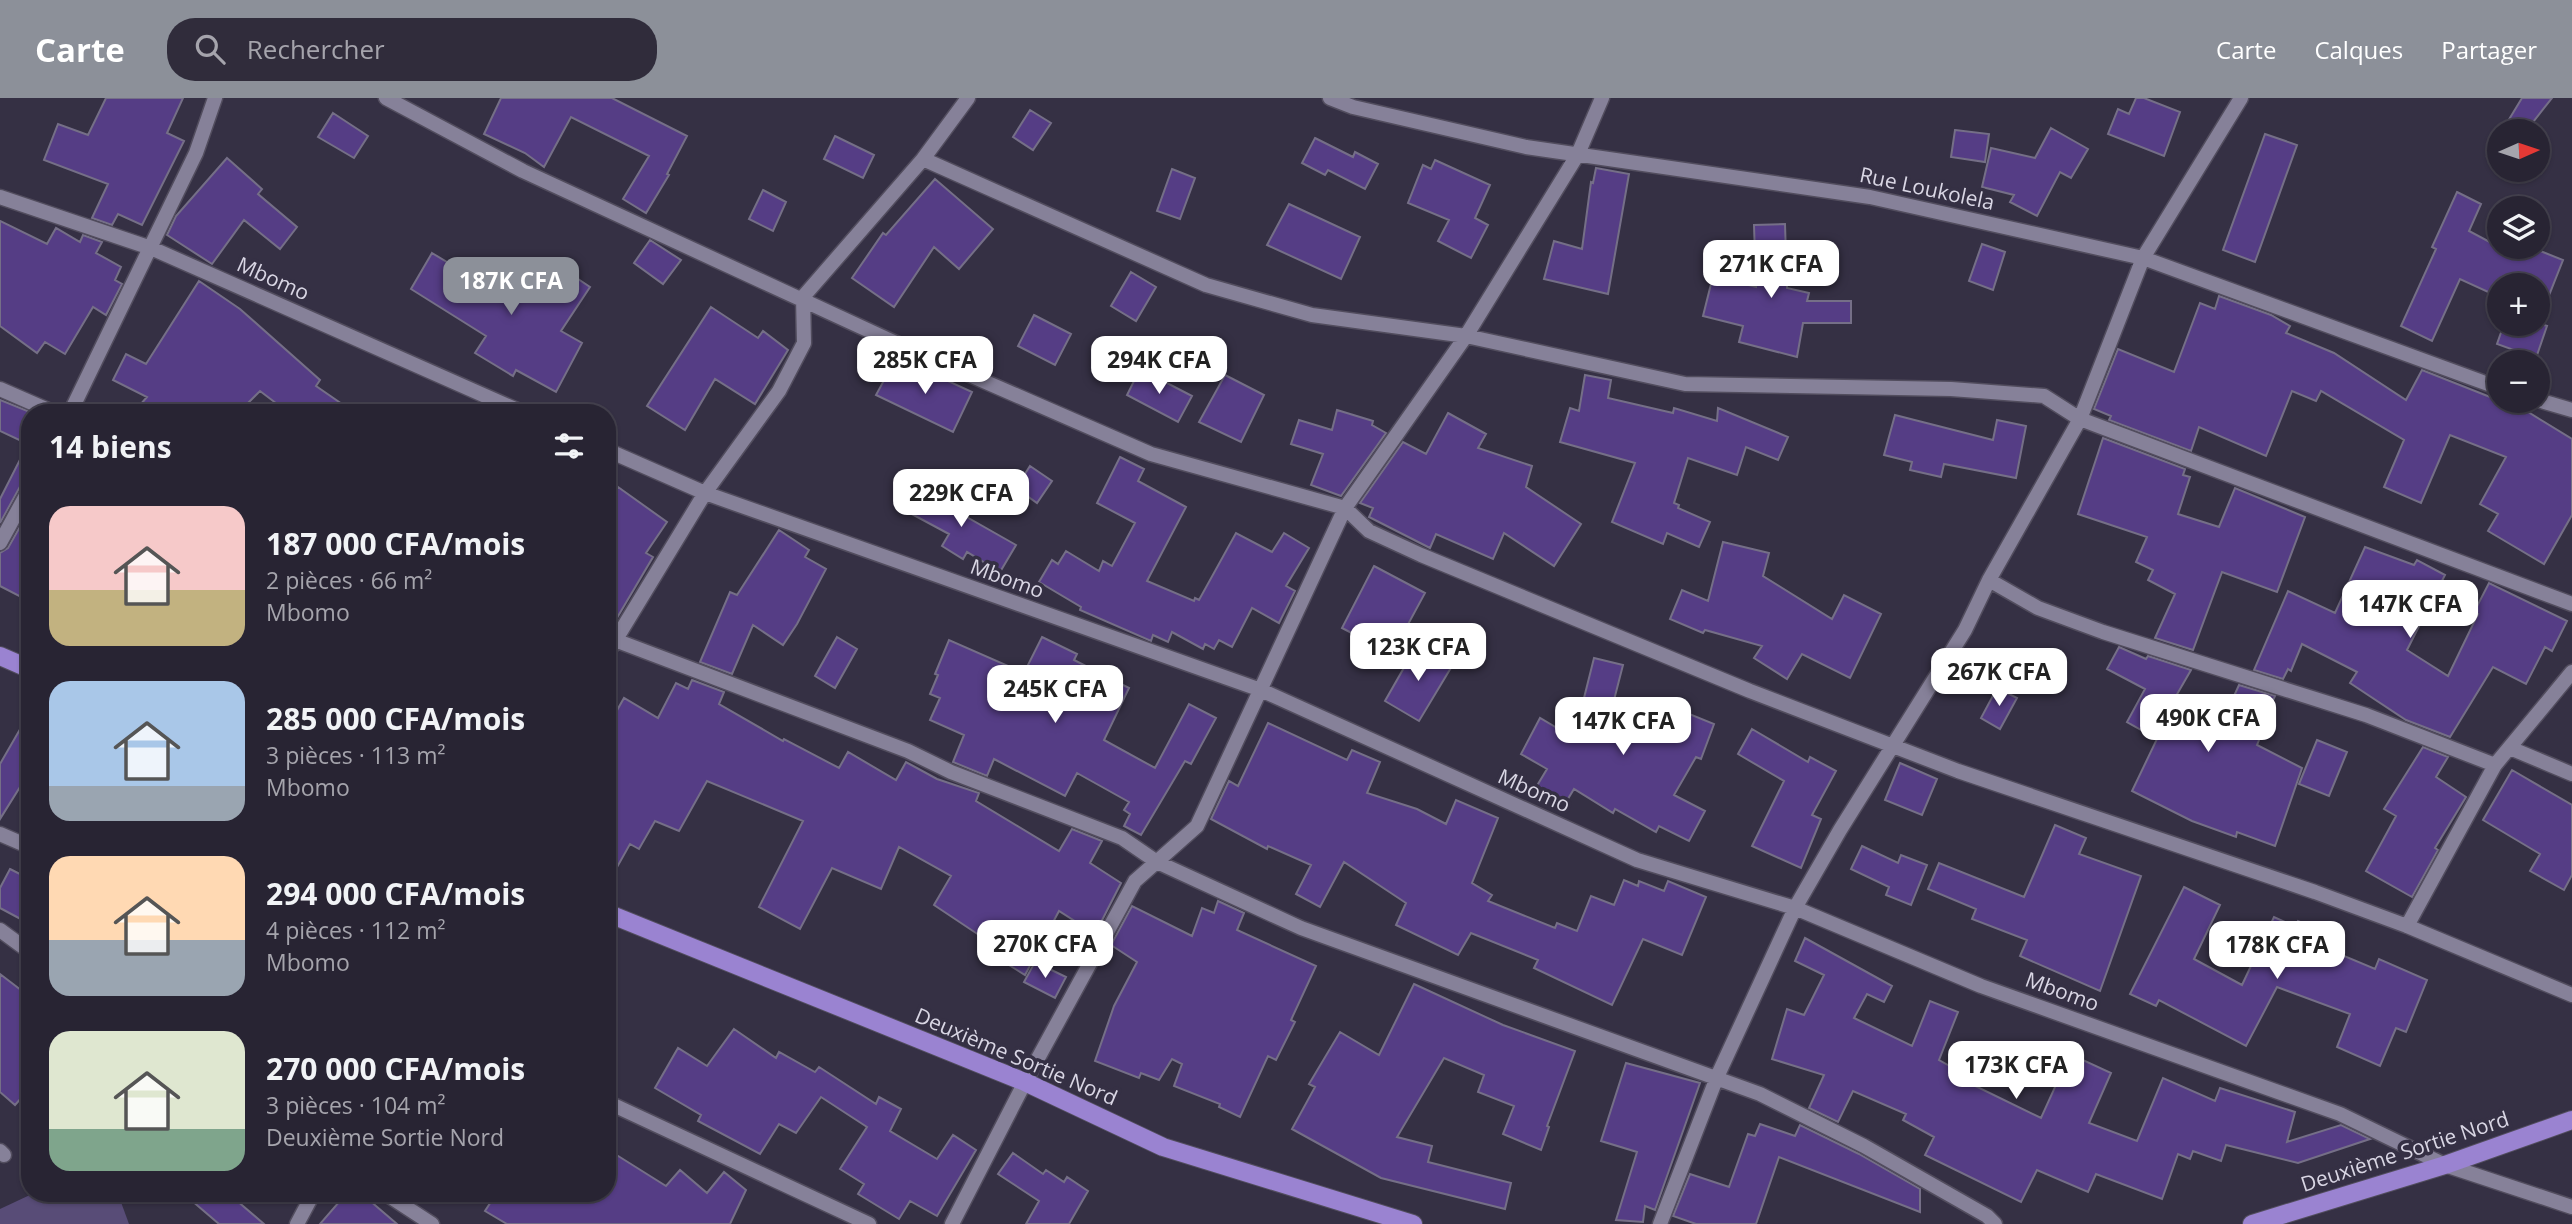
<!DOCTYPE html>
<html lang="fr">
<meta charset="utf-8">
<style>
body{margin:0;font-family:"Open Sans",sans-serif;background:#302c3b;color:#f1f3f6;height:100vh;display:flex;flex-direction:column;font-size:26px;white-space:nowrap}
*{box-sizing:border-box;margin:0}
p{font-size:23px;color:#a5a4ac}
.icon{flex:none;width:38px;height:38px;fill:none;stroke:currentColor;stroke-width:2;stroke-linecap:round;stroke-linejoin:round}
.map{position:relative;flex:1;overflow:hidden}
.details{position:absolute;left:21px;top:306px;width:595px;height:798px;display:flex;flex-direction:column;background:#282433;border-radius:28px;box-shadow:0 2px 5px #0004,0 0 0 2px #44414e}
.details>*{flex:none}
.needle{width:46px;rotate:87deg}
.tools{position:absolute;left:2487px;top:21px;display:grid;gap:14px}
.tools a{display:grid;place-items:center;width:63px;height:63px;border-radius:50%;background:#282433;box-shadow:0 2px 5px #0004,0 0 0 2px #44414e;font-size:35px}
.price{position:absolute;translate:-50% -60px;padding:0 16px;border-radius:14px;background:#fff;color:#222;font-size:23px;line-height:46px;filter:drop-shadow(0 2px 4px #0008)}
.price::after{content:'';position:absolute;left:50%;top:42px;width:21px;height:16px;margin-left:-10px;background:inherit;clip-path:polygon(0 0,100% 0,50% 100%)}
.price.selected{background:#8c9099;color:#fff}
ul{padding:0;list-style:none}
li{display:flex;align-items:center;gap:21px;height:175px;padding:0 28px}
li span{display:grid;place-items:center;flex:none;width:196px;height:140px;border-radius:21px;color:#555}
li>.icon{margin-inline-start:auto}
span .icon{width:84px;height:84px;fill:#fffc;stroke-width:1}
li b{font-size:30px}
h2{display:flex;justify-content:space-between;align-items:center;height:84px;padding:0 28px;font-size:30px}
header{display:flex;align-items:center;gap:42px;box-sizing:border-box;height:98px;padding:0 35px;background:#8c9099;color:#fff}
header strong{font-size:33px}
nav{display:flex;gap:38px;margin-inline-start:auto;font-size:24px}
.search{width:490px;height:63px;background:#302c3b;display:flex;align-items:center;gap:18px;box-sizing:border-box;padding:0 24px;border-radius:28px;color:#a5a4ac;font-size:26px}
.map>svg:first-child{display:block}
.green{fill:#584c77}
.building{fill:#553d85;stroke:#756f87;stroke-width:2}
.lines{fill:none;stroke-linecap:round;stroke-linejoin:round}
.street-casing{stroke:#524d5e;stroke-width:17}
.primary-casing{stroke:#524d5e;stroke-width:20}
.street{stroke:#868199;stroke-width:14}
.primary{stroke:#9a83d1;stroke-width:18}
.labels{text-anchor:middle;stroke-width:7;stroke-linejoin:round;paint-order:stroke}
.street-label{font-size:21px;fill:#d9d6e4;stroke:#353044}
</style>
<header>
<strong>Carte</strong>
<div class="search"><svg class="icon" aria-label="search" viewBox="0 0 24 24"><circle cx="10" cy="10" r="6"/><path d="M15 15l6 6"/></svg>Rechercher</div>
<nav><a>Carte</a><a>Calques</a><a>Partager</a></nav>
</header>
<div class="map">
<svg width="2572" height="1126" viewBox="0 0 2572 1126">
<rect width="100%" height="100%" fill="#353044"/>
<path class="green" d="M 32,1096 L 118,1096 L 129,1126 L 0,1126 L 0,1111 Z"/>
<path class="building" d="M 106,0 L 183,0 L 167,35 L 184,43 L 142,127 L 118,116 L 112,127 L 92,120 L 108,86 L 44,62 L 58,26 L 88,37 Z
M 501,0 L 612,0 L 687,38 L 667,76 L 669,77 L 646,115 L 623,101 L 649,58 L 571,19 L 544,69 L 525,55 L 484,36 Z
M 2136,0 L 2144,0 L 2180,14 L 2164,58 L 2108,36 L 2118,11 L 2129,16 Z
M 2522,0 L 2552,0 L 2526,33 L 2502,33 Z
M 1030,12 L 1051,25 L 1033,52 L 1013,39 Z
M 333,15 L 368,38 L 354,60 L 318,39 Z
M 2051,30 L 2088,51 L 2071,80 L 2060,74 L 2037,118 L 2010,104 L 2014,97 L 1982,89 L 1991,50 L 2035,60 Z
M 1955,32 L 1989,36 L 1985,64 L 1951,59 Z
M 2265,36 L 2297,47 L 2255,164 L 2223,152 Z
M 835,38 L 874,57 L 863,80 L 824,61 Z
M 2499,38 L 2499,66 L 2487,58 Z
M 1315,40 L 1353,59 L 1355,54 L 1378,66 L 1365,91 L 1328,72 L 1325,77 L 1302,65 Z
M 227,60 L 262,91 L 258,96 L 297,129 L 280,151 L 244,122 L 212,166 L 167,137 L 176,118 Z
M 1435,62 L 1490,87 L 1475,120 L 1488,127 L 1471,160 L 1438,143 L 1449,122 L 1408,105 L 1423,67 L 1431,71 Z
M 1596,70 L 1629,76 L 1608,196 L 1544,181 L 1554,143 L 1582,151 L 1591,84 L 1593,85 Z
M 1172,71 L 1195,80 L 1180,121 L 1157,113 Z
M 935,81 L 993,131 L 959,171 L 934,149 L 894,209 L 852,180 L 883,135 L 886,137 Z
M 763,92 L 786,104 L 773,133 L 749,121 Z
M 2457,94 L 2481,106 L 2469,133 L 2499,149 L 2530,149 L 2563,162 L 2538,225 L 2547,228 L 2536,260 L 2497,246 L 2504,226 L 2538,226 L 2538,187 L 2499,187 L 2499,199 L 2460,181 L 2432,243 L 2401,228 L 2436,151 L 2432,149 Z
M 1289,106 L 1360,139 L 1341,181 L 1267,147 Z
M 0,123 L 47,146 L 56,130 L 80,144 L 83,137 L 102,144 L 96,155 L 121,169 L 115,182 L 122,186 L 106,217 L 93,209 L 65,256 L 45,244 L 37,255 L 0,228 Z
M 1785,126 L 1787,190 L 1809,195 L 1807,203 L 1851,203 L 1851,225 L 1803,225 L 1797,259 L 1739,244 L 1743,228 L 1703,218 L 1713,178 L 1756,189 L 1754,127 Z
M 650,142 L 681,162 L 663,186 L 634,165 Z
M 1982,146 L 2005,154 L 1993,192 L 1969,183 Z
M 432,155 L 475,181 L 485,168 L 531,201 L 554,165 L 590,189 L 561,233 L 582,245 L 556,294 L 516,272 L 513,278 L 475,255 L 486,238 L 411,191 Z
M 1131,174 L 1156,189 L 1136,223 L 1111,208 Z
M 199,183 L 240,211 L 320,282 L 316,288 L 355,315 L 289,315 L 260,293 L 238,315 L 133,315 L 147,299 L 113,282 L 126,256 L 146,266 Z
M 2219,198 L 2271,217 L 2290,228 L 2286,235 L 2334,255 L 2406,302 L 2422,272 L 2528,314 L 2572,341 L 2572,417 L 2544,466 L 2488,433 L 2498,416 L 2480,406 L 2506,359 L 2450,337 L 2421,405 L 2384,389 L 2404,342 L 2321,293 L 2316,303 L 2292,293 L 2266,358 L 2199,329 L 2191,353 L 2109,322 L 2111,318 L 2094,311 L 2118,251 L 2174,274 L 2200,205 L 2215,211 Z
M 711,209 L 758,240 L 763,233 L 788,252 L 755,306 L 715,281 L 685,332 L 647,308 Z
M 1034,217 L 1071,236 L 1055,267 L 1018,248 Z
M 894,264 L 917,276 L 920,270 L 972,294 L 953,334 L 876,297 Z
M 1140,271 L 1192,298 L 1178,324 L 1127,297 Z
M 1225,277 L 1264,297 L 1241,344 L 1199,324 Z
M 1585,277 L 1611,282 L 1608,300 L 1673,315 L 1674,310 L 1717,323 L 1718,310 L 1788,339 L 1778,362 L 1746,349 L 1737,377 L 1688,360 L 1674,405 L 1679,407 L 1678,410 L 1710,424 L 1699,449 L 1667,435 L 1663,446 L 1612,424 L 1635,365 L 1560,344 L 1570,310 L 1579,313 Z
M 0,302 L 30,314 L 30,380 L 22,385 L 0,425 L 0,401 L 28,346 L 0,333 Z
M 1337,312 L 1373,323 L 1372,327 L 1386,335 L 1341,398 L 1311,387 L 1323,356 L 1291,346 L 1299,322 L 1332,332 Z
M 1448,315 L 1486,336 L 1478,350 L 1532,368 L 1526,389 L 1581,426 L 1554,468 L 1504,435 L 1493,461 L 1436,436 L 1430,450 L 1369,419 L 1373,410 L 1360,405 L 1403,344 L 1426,356 Z
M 1895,317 L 1993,342 L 1997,322 L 2026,328 L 2016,380 L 1944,366 L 1941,379 L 1910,372 L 1912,364 L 1884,357 Z
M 2103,340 L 2185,371 L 2183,377 L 2190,379 L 2178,416 L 2219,429 L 2235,390 L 2305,419 L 2277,494 L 2222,474 L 2193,552 L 2155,540 L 2175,496 L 2148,482 L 2153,472 L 2136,464 L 2147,439 L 2078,416 Z
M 1120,359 L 1144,371 L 1138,383 L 1186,409 L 1147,483 L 1194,503 L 1195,500 L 1199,502 L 1236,435 L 1272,454 L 1284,435 L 1309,450 L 1286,488 L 1295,493 L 1279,525 L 1252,510 L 1232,549 L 1219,542 L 1214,551 L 1205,546 L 1203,551 L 1172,534 L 1168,544 L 1153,537 L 1151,543 L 1080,512 L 1081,509 L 1039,484 L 1052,462 L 1058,466 L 1066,453 L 1099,473 L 1103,463 L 1112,468 L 1135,425 L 1097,405 Z
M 1030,368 L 1052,383 L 1037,405 L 1016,390 Z
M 923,385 L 962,405 L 958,414 L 1016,447 L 1000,474 L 967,454 L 963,461 L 942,448 L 949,436 L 908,414 Z
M 618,389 L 667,424 L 646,455 L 653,459 L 611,530 L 607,530 L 607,405 Z
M 30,411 L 30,487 L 23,500 L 0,488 L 0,455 L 8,450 Z
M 779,432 L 809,452 L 805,459 L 826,471 L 797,526 L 783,547 L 753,527 L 732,576 L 700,564 L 730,494 L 737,497 Z
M 1723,444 L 1769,455 L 1763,478 L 1832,521 L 1844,497 L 1881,516 L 1850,580 L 1802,556 L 1787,581 L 1754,560 L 1762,548 L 1705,532 L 1703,535 L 1670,521 L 1682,492 L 1708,503 Z
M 2365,449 L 2414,467 L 2417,462 L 2445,477 L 2407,552 L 2448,578 L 2478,516 L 2474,514 L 2489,485 L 2567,523 L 2552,553 L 2545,549 L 2526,586 L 2493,569 L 2450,639 L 2406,622 L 2350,585 L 2357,574 L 2302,546 L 2291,573 L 2288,571 L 2283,581 L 2254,572 L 2288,493 L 2335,515 Z
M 1374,468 L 1425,495 L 1392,556 L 1342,530 Z
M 837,539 L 857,551 L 835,590 L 815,578 Z
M 1042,539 L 1077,556 L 1074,562 L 1129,590 L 1104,642 L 1155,670 L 1189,606 L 1216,620 L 1191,666 L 1185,663 L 1141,737 L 1124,728 L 1130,716 L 1124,712 L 1129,704 L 1077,675 L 1065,698 L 994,661 L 987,678 L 953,664 L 964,637 L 930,622 L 940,600 L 930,596 L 938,577 L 935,576 L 949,542 L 1024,575 Z
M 1417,547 L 1452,568 L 1419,623 L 1385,603 Z
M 2119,549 L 2146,561 L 2148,558 L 2191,572 L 2176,598 L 2224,620 L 2239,587 L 2275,598 L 2258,636 L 2261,637 L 2257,647 L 2302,670 L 2275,748 L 2237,734 L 2236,739 L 2192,723 L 2132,693 L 2157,641 L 2127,624 L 2145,591 L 2107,571 Z
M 1594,560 L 1623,567 L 1614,602 L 1685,620 L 1687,615 L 1714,626 L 1701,661 L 1696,659 L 1674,697 L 1705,713 L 1689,743 L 1659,728 L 1656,734 L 1615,711 L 1613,715 L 1574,691 L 1563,709 L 1535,691 L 1547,671 L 1521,656 L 1540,620 L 1574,640 Z
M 692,582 L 724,594 L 719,606 L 783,643 L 784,641 L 839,670 L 848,654 L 896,682 L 906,664 L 937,681 L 979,695 L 976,703 L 1059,753 L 1072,731 L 1102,743 L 1090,765 L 1121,785 L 1095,836 L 1059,813 L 1025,877 L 996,859 L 1000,851 L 934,807 L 951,778 L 899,749 L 881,791 L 832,770 L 800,831 L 759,809 L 803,723 L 707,683 L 679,733 L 655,723 L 639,751 L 630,746 L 607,787 L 607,630 L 624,600 L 658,620 L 676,585 L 688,591 Z
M 1997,590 L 2017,600 L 2000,631 L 1981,620 Z
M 30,614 L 30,673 L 0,721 L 0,666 Z
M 1268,625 L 1347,662 L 1352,652 L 1380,664 L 1367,695 L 1417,711 L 1446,726 L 1456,702 L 1498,720 L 1472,785 L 1492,797 L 1488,803 L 1555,830 L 1557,825 L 1577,833 L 1591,798 L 1614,807 L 1624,782 L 1638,788 L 1639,783 L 1664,793 L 1668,783 L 1706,799 L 1682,857 L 1643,841 L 1612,907 L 1534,870 L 1538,862 L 1471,835 L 1458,857 L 1396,827 L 1406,805 L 1344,764 L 1320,809 L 1296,796 L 1311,767 L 1268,748 L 1267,751 L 1211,721 L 1229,683 L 1238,688 Z
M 1752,631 L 1808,664 L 1810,659 L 1836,673 L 1812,717 L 1821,721 L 1801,770 L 1752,748 L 1784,683 L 1738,656 Z
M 2317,642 L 2347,654 L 2329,698 L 2299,686 Z
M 2423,649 L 2448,659 L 2436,679 L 2466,699 L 2435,750 L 2438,752 L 2412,799 L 2366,773 L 2396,718 L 2384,711 Z
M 1900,665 L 1937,681 L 1922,717 L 1885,702 Z
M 2512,672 L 2572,707 L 2572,777 L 2564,792 L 2530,773 L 2540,756 L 2483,722 Z
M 2055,727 L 2086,740 L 2079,756 L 2141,778 L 2100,893 L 2020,858 L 2027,842 L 1972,821 L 1976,811 L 1928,791 L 1939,765 L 2024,799 Z
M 1862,748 L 1898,765 L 1901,757 L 1927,767 L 1911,807 L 1886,797 L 1889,789 L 1851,771 Z
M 10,771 L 30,781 L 30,826 L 0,810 L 0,790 Z
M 2184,789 L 2220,807 L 2194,861 L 2242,887 L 2274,819 L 2296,829 L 2298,823 L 2331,836 L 2325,850 L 2375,871 L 2379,861 L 2427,882 L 2406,934 L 2396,930 L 2380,968 L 2337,949 L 2350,916 L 2277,889 L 2246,948 L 2159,902 L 2156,908 L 2130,896 Z
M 1218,803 L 1244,815 L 1237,832 L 1316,868 L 1291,922 L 1295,924 L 1276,962 L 1268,958 L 1240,1019 L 1219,1009 L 1220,1006 L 1174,988 L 1182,966 L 1172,961 L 1159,982 L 1141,975 L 1139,980 L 1095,963 L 1114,908 L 1137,864 L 1111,847 L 1132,808 L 1192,838 L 1202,810 L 1214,815 Z
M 1805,840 L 1892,888 L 1884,904 L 1867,896 L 1854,920 L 1912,948 L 1930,903 L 1958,914 L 1939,962 L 1966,977 L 1963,982 L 2041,1020 L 2070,956 L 2111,975 L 2089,1025 L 2137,1043 L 2163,980 L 2215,1003 L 2220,990 L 2295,1014 L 2287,1044 L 2341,1027 L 2370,1041 L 2298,1065 L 2226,1047 L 2221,1063 L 2193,1053 L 2190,1061 L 2178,1056 L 2162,1101 L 2096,1076 L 2088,1094 L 2037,1072 L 2021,1104 L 1925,1057 L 1934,1039 L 1903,1022 L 1906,1016 L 1853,993 L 1838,1024 L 1809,1010 L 1824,977 L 1772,961 L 1787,911 L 1804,917 L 1824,877 L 1795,863 Z
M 1035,864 L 1066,879 L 1055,900 L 1024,884 Z
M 0,876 L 30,899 L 30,990 L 15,1007 L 0,994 Z
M 1414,886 L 1503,927 L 1575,953 L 1547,1028 L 1549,1029 L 1541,1052 L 1503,1036 L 1514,1008 L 1478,994 L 1484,977 L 1444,960 L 1397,1039 L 1432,1048 L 1428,1064 L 1511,1085 L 1505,1111 L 1381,1080 L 1292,1031 L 1315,989 L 1309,986 L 1340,934 L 1379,957 Z
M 734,931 L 776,960 L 779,954 L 815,974 L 819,969 L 876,1006 L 879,999 L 901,1011 L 890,1033 L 937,1061 L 953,1037 L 976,1052 L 937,1118 L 910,1103 L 899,1121 L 858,1096 L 864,1086 L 840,1071 L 867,1029 L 821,999 L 796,1035 L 779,1026 L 760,1056 L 698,1023 L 701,1017 L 655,990 L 678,950 L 707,968 Z
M 1626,965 L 1700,985 L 1655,1112 L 1645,1108 L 1643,1124 L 1616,1122 L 1637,1054 L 1601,1043 Z
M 1760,1026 L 1795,1038 L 1800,1027 L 1859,1056 L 1920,1091 L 1920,1114 L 1779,1059 L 1756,1126 L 1696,1126 L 1673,1118 L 1690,1076 L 1729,1089 L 1748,1036 L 1755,1038 Z
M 607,1051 L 666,1088 L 680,1072 L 707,1095 L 724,1074 L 746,1092 L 730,1126 L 507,1126 L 485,1113 L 496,1096 L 607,1096 Z
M 1013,1055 L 1043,1076 L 1046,1072 L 1064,1084 L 1067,1079 L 1088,1093 L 1069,1126 L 1026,1126 L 1039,1103 L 998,1076 Z
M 184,1096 L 229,1096 L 264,1126 L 219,1126 Z
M 346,1096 L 362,1096 L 397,1126 L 320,1126 Z"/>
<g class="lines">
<g class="street-casing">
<path id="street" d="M 386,0 L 523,73 L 887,241 L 1151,356 L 1345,410 L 1369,433 L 1421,457 L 1750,593 L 1958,673 L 2315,794 L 2407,828 L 2572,897
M 1330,0 L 1353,9 L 1526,49 L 1870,99 L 2143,160 L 2499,290
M 923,61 L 1206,187 L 1312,217 L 1466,238 L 1685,286 L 1951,291 L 2044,298 L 2080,321 L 2572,506
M 0,99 L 151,150 L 524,315
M 0,291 L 55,315
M 2538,302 L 2572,312
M 70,315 L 196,55 L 215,0
M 607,352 L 705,395 L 1261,592 L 1637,762 L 1795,810 L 1981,888 L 2340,1016 L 2445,1067 L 2572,1109
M 0,445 L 30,390
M 1989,482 L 2038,510 L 2103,534 L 2366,617 L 2495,667
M 607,539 L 908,653 L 951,674 L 1122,740 L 1157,764 L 1301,830 L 1760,996 L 1864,1048 L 1987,1118 L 1995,1126
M 607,556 L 705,395 L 779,293 L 804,245 L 803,199 L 923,61 L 968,0
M 2510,650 L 2572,676
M 0,736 L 30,749
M 2407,828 L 2495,667 L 2572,574
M 0,832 L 30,854
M 607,1004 L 869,1126
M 0,1053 L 4,1057
M 386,1096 L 432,1126
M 297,1126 L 313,1096
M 952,1126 L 1025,984 L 1135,783 L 1197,728 L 1345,410 L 1466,238 L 1578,56 L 1602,0
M 1660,1126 L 1717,979 L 1795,810 L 1840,732 L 1965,532 L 1989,482 L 2080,321 L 2143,160 L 2241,0"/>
</g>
<g class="primary-casing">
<path id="primary" d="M 0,558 L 30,571
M 607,815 L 1025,984 L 1163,1049 L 1413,1126
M 2252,1126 L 2445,1067 L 2572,1022"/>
</g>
<use href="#street" class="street"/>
<use href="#primary" class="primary"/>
</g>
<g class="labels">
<g class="street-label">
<text transform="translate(1927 91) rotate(12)" y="7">Rue Loukolela</text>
<text transform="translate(273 181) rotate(24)" y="7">Mbomo</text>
<text transform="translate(1007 481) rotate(20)" y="7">Mbomo</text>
<text transform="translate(1534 693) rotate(24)" y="7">Mbomo</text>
<text transform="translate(2062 894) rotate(20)" y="7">Mbomo</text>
<text transform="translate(1016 959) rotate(23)" y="7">Deuxième Sortie Nord</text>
<text transform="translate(2405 1054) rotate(-18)" y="7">Deuxième Sortie Nord</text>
</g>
</g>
</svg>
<div class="tools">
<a><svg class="needle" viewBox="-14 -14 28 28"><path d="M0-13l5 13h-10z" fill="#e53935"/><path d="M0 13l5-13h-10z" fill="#a5a4ac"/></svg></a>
<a><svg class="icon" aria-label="layers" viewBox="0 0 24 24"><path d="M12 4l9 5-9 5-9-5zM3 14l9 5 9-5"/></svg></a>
<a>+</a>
<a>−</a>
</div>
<b class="price" style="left:1771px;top:202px">271K CFA</b>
<b class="price selected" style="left:511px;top:219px">187K CFA</b>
<b class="price" style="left:925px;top:298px">285K CFA</b>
<b class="price" style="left:1159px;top:298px">294K CFA</b>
<b class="price" style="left:961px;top:431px">229K CFA</b>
<b class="price" style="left:2410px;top:542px">147K CFA</b>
<b class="price" style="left:1418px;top:585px">123K CFA</b>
<b class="price" style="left:1999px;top:610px">267K CFA</b>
<b class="price" style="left:1055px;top:627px">245K CFA</b>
<b class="price" style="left:2208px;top:656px">490K CFA</b>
<b class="price" style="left:1623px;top:659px">147K CFA</b>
<b class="price" style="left:1045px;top:882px">270K CFA</b>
<b class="price" style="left:2277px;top:883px">178K CFA</b>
<b class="price" style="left:2016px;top:1003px">173K CFA</b>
<section class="details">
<h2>14 biens<svg class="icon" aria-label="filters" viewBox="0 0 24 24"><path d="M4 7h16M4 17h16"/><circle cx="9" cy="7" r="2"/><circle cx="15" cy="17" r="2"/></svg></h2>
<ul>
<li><span style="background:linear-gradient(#f6c9c9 60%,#c2b280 0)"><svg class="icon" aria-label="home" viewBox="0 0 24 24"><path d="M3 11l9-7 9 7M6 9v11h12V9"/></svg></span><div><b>187 000 CFA/mois</b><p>2 pièces · 66 m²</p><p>Mbomo</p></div></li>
<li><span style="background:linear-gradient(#a9c7e8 75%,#9aa5b1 0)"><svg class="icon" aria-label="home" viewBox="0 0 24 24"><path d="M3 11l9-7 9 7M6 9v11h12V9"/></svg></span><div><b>285 000 CFA/mois</b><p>3 pièces · 113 m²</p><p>Mbomo</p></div></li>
<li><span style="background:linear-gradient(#ffd9b3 60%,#9aa5b1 0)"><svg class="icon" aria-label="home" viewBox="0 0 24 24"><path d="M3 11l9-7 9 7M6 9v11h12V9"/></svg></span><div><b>294 000 CFA/mois</b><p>4 pièces · 112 m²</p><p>Mbomo</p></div></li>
<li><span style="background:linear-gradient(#dfe7d0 70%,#7fa58c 0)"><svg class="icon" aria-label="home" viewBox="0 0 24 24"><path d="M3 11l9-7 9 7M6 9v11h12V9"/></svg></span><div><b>270 000 CFA/mois</b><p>3 pièces · 104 m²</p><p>Deuxième Sortie Nord</p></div></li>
</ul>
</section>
</div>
